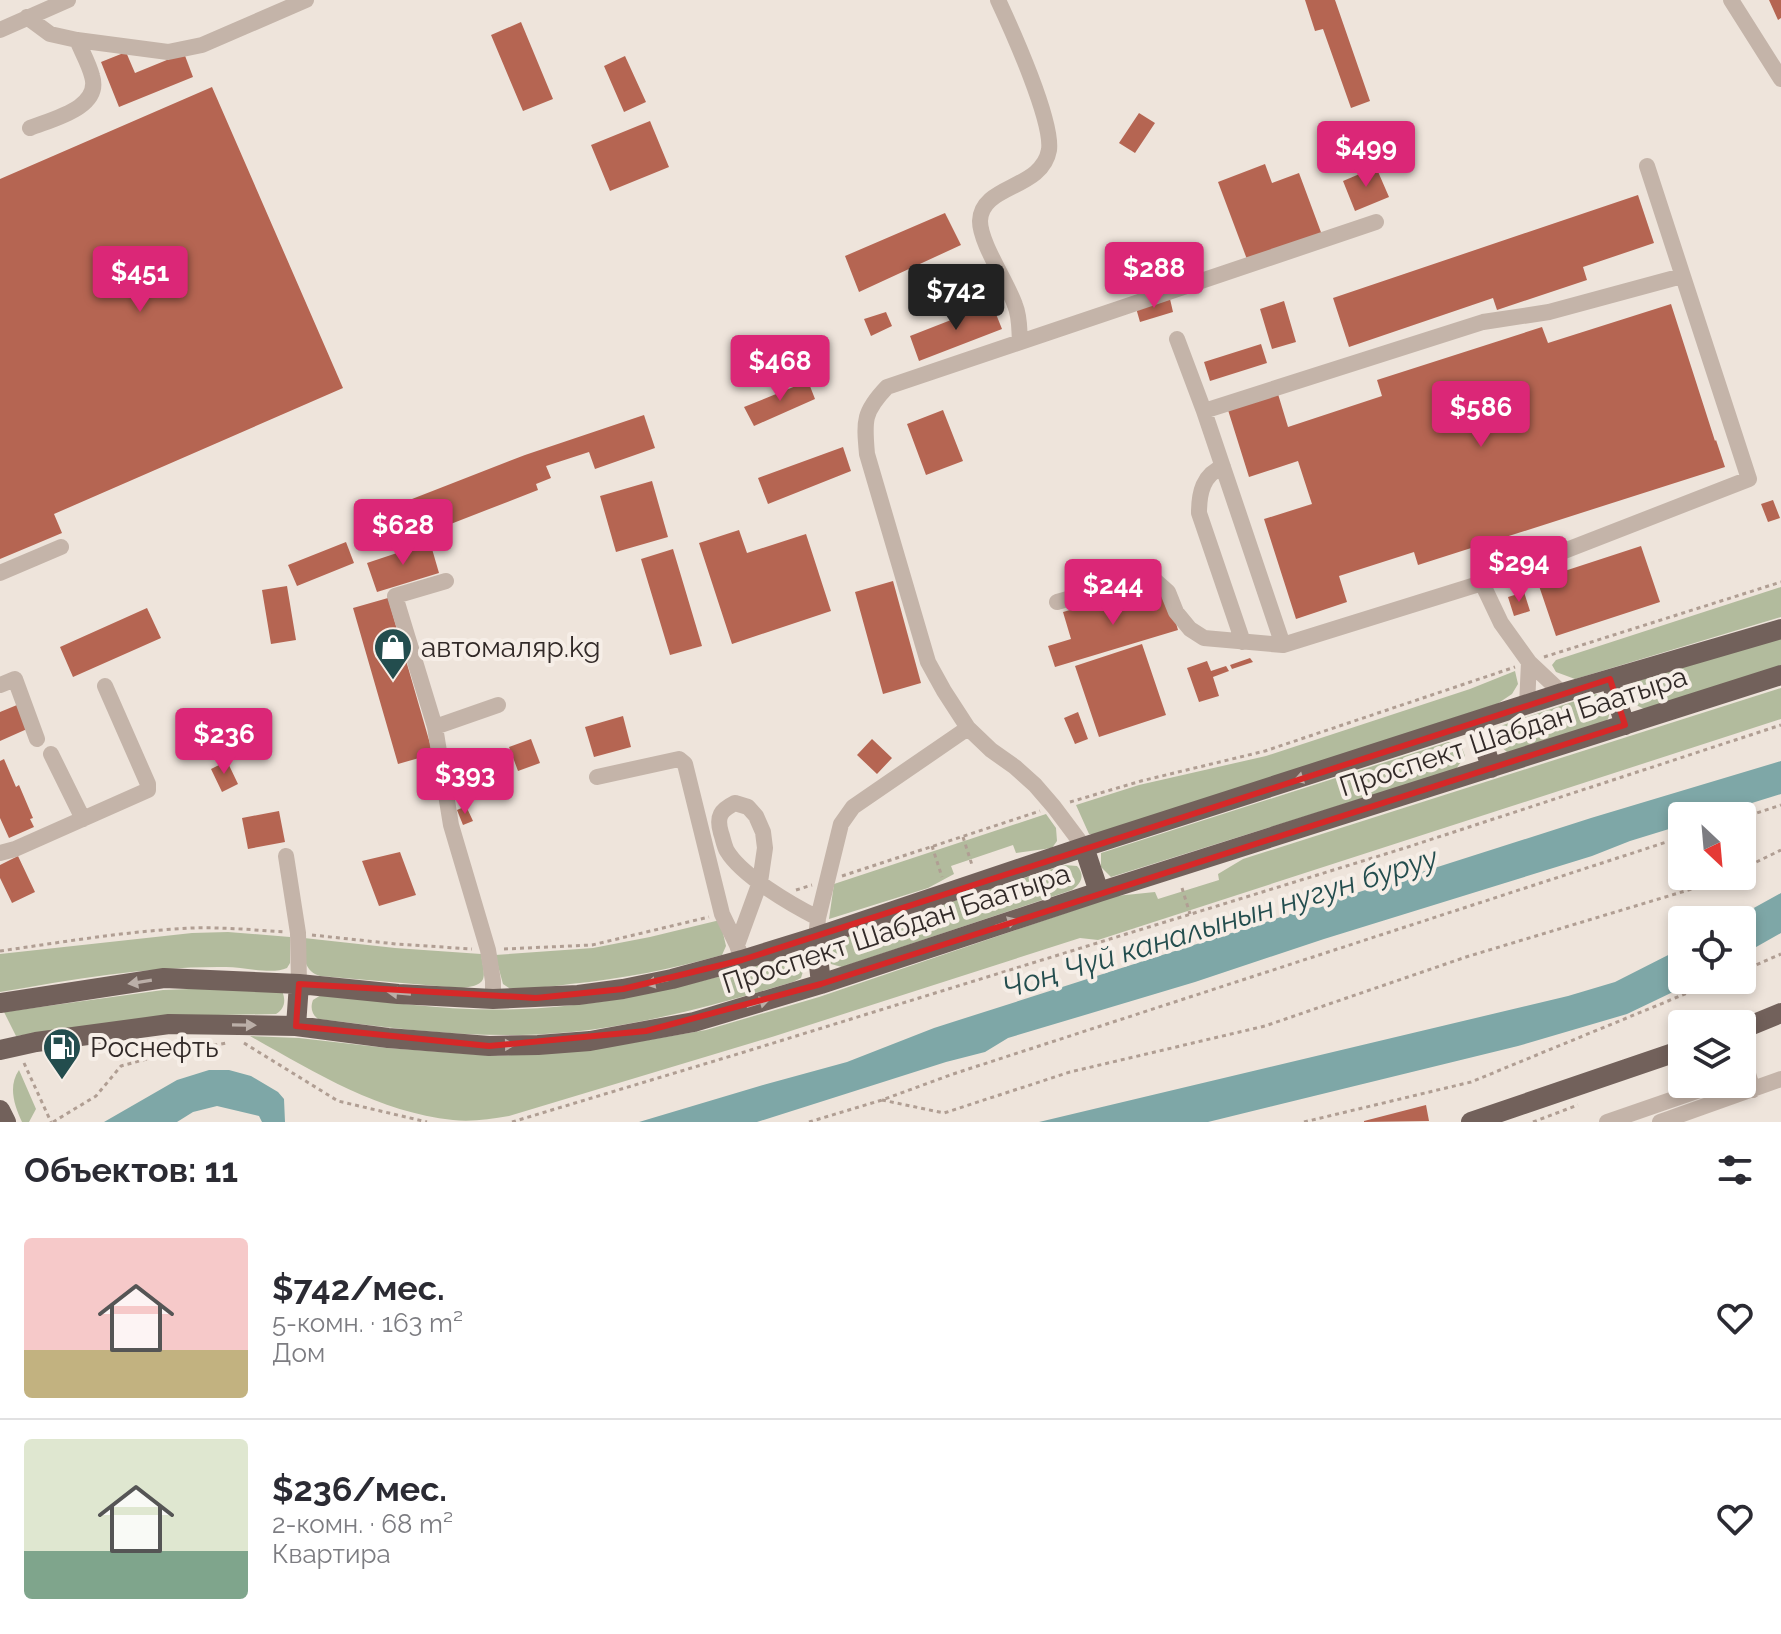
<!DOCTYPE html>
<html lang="ru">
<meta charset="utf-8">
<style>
body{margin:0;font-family:Raleway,sans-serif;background:#f2f2f3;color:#2b2b33;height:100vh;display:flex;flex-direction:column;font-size:30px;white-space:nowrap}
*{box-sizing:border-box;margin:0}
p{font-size:26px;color:#7c7c81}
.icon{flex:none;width:44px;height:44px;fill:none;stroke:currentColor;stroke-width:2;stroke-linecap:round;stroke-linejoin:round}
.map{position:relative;height:1122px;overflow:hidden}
.sheet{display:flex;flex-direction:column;background:#fff;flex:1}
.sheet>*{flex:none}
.needle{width:52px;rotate:154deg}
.tools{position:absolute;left:1668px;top:802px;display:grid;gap:16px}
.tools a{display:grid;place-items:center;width:88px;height:88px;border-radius:8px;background:#fff;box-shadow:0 4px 12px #0003;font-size:40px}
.price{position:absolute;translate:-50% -68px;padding:0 18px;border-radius:8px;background:#db2777;color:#fff;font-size:26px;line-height:52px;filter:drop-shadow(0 2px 4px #0008)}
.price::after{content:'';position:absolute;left:50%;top:48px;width:24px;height:18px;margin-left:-12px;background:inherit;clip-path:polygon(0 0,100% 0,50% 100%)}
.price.current{background:#222;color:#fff}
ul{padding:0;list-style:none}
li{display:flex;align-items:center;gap:24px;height:200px;padding:0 24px}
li+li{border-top:2px solid #e1e1e2}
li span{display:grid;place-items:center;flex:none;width:224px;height:160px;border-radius:8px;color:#555}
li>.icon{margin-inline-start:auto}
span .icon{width:96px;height:96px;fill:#fffc;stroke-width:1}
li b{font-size:34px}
h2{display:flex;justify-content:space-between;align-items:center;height:96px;padding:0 24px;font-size:34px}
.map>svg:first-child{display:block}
.green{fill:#b2bb9d}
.water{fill:#7ea7a7}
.building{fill:#b56552}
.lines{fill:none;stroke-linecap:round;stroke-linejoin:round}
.path{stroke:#b09e93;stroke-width:3;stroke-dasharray:4 4;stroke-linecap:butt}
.minor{stroke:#c4b4a9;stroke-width:16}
.major{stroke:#72615b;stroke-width:20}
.oneway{fill:#bbafa8}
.marked{fill:none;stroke:#d62828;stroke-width:6;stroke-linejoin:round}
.labels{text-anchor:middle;stroke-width:8;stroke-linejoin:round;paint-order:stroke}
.poi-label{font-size:28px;fill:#322a28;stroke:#f6eee7;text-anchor:start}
.street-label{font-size:28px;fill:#322a28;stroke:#f6eee7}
.water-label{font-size:30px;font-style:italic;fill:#234d4e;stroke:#f6eee7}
</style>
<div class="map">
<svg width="1781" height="1122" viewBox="0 0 1781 1122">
<rect width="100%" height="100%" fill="#eee4db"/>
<path class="green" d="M 1781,587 L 1781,617 L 1575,679 L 1556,672 L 1552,665 L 1556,660 Z
M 1781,637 L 1781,666 L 1644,709 L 1638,706 L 1630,697 L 1631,685 L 1634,682 Z
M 1515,671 L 1518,684 L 1512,694 L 1497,704 L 1095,835 L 1089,834 L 1076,805 L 1139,785 L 1266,756 L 1470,689 Z
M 1781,688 L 1781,719 L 1098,940 L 1080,938 L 775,1036 L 509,1116 C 490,1119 472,1122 453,1120 C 378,1112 314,1072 250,1036 L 299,1038 L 387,1048 L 498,1056 L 590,1050 L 706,1030 L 819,997 L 1116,896 L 1155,892 L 1158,899 L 1219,880 L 1218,874 L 1243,859 Z
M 1596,694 L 1606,700 C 1609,709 1612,715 1605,723 L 1513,751 L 1507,752 L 1498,744 L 1496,733 L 1503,725 Z
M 1448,742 L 1454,742 L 1461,745 L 1465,756 L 1456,769 L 1111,877 L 1101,867 L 1101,853 Z
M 1046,814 L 1056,828 L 1057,841 L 1052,848 L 1016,853 L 1013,845 L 951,866 L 954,874 L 928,888 L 829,919 L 834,884 Z
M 1064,865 L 1077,866 C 1085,875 1082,883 1072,890 L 842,967 L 831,964 L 825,951 L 832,941 Z
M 720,920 L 726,946 L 722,955 C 672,969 622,979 570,984 C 550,987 529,989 509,988 L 503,984 L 495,955 L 593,948 L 650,937 Z
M 228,932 L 290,937 L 290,963 L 287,968 C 272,975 244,967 226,967 C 150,966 75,979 0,992 L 0,954 L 192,933 Z
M 304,938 L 395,948 L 481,954 C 485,978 489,985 461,988 L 320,976 C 302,970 304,954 304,938 Z
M 791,956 C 799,956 803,960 804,968 L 801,978 L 793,982 C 704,1008 612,1034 519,1035 C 451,1036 385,1027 318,1019 C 312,1014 310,1008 313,1000 L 321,995 C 387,1002 455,1012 522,1009 C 618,1005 700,983 791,956 Z
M 215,988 L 282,991 C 286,1000 285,1009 276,1014 L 166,1016 L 16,1036 L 4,1012 L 163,990 Z
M 19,1070 L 36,1109 L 29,1122 L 22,1122 C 14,1105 8,1086 19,1070 Z"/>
<path class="water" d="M 1781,761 L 1781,794 L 1710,816 L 1682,816 L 1682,825 L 1630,841 L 1592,856 L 1324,939 L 1195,982 L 1008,1038 L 985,1052 L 946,1062 L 757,1122 L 639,1122 L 763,1085 L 847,1062 L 934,1028 L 1591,818 Z
M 1781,893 L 1781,933 L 1742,955 L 1742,920 L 1732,920 Z
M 1682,948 L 1682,980 L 1698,980 L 1627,1014 L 1518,1046 L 1208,1122 L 1039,1122 L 1568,996 L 1615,982 Z
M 209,1070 L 229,1070 L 251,1076 L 278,1092 L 284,1099 L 285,1122 L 262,1122 L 259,1116 L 217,1106 L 193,1112 L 177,1122 L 104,1122 L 177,1080 Z"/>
<path class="building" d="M 1305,0 L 1335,0 L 1370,101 L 1351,108 L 1323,29 L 1315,31 Z
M 1769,0 L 1781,0 L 1781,18 L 1778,20 Z
M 521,22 L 553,99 L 523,111 L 491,35 Z
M 126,52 L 135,73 L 184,53 L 193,77 L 119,107 L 101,62 Z
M 625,56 L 646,102 L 624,112 L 604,66 Z
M 212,87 L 343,388 L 54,514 L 62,533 L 0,559 L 0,179 Z
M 1139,113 L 1155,123 L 1135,153 L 1119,143 Z
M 650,121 L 669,167 L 610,191 L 591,145 Z
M 1265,164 L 1272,183 L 1299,173 L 1322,235 L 1248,262 L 1218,182 Z
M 1376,167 L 1389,197 L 1355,211 L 1343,181 Z
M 1638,195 L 1654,243 L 1583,267 L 1587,280 L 1497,310 L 1493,298 L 1349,347 L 1333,298 Z
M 945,213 L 961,245 L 859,292 L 845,256 Z
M 1170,299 L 1173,312 L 1140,322 L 1136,308 Z
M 1284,301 L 1296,342 L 1272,349 L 1260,309 Z
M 992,304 L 1002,329 L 919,361 L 910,336 Z
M 1671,304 L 1715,441 L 1716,440 L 1725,467 L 1418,565 L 1414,552 L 1339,576 L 1347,602 L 1296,619 L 1264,519 L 1312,504 L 1298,461 L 1249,477 L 1228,410 L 1278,394 L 1288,427 L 1382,396 L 1377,380 L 1542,327 L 1548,343 Z
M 886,312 L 892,326 L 871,336 L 864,319 Z
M 1261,344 L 1267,363 L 1210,381 L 1204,362 Z
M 808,381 L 815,399 L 754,426 L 744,407 Z
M 943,410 L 963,461 L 926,475 L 907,424 Z
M 644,415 L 655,448 L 595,469 L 589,452 L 546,466 L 551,478 L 536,484 L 538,490 L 425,534 L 412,499 L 525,455 Z
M 843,447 L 851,471 L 768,504 L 758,478 Z
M 652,481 L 668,537 L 616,552 L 600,496 Z
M 1773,500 L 1780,518 L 1768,522 L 1761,504 Z
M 739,530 L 747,553 L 806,534 L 831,611 L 732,644 L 699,543 Z
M 346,542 L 354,563 L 297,586 L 288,565 Z
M 430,542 L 439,573 L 377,592 L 367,563 Z
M 1641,546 L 1660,602 L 1556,636 L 1537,580 Z
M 673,549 L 702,646 L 670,655 L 641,559 Z
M 893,581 L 921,683 L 883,694 L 855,592 Z
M 287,586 L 296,640 L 271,644 L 262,590 Z
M 1166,590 L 1178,630 L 1055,667 L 1048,646 L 1071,639 L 1063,612 L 1109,599 L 1110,606 Z
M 1524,592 L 1530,611 L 1514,616 L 1508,597 Z
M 388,598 L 433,754 L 398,764 L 353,608 Z
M 147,608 L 161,638 L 73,677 L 60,647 Z
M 1142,644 L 1166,715 L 1099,737 L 1075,666 Z
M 1250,658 L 1253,662 L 1232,669 L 1230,665 Z
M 1207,661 L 1211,671 L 1226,666 L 1229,671 L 1213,677 L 1219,696 L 1199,702 L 1187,668 Z
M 17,705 L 27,729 L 0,741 L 0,712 Z
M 1078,712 L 1088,739 L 1075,744 L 1064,718 Z
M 623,716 L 631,747 L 594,757 L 585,727 Z
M 531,739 L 540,763 L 518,771 L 509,747 Z
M 872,739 L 892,758 L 877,774 L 857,755 Z
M 4,759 L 16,787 L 19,785 L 33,818 L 30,819 L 34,827 L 9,838 L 0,818 L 0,761 Z
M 227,761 L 238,784 L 222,792 L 211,769 Z
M 466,806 L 473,821 L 463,825 L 457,810 Z
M 279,811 L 285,842 L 248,849 L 242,818 Z
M 400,852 L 416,895 L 379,906 L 362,861 Z
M 18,856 L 35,892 L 12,903 L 0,878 L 0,865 Z
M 1426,1105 L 1429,1121 L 1364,1122 L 1364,1121 Z"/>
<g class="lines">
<path class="path" d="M 1544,657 L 1781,582
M 1070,802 L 1141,781 L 1265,751 L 1515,667
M 1742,818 L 1781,805
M 963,837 L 972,865
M 932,846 L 942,877
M 1742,869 L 1781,850
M 842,876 L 1040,811
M 1182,888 L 1190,914
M 796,890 L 812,885
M 312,935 L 396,944 L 472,949
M 504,949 L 592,945 L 709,917
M 0,951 C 63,942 128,931 192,928 C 223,927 254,930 285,932
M 1742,971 L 1781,954
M 244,1043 L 338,1101 L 427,1122
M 24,1063 L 51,1122
M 882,1100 L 944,1113 L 1070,1072 L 1265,1026 L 1466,957 L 1715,882 L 1727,876
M 53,1122 L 96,1096 L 121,1066 L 154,1057 L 226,1043
M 512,1122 L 741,1053 L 1408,847 L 1781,725
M 809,1122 L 882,1100 L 953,1074 L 1682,837
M 1304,1122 L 1471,1082 L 1719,980
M 1533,1122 L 1578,1105"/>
<path class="minor" d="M 998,0 C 1012,30 1053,121 1049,150 C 1042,190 981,184 980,221 C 980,243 1007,282 1015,305 C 1020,317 1019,329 1020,341
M 1731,0 L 1781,79
M 27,17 L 50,34 L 77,40 L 168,52 L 202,45 L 306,0
M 0,30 L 68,0
M 30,128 C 52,119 102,108 92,76 C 89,64 82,52 77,40
M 1177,339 L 1204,411 L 1283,645
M 1204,411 L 1483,322 L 1549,312 L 1682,276
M 1223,467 C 1203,474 1199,493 1199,513 L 1243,642
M 0,573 L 61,547
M 446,581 L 395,596 L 435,727 L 451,825 L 488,950 L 493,981 L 493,999
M 1482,583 L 1749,479 L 1647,166
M 1057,602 L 1150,576 L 1168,592 L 1176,612 L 1190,629 L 1204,638 L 1283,645 L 1482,583 L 1501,623 L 1529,662 L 1562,693
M 0,685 L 15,679 L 37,739
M 1527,705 L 1529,662
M 435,727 L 498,705
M 968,728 L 991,750 L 1015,767 L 1035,785 L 1054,807 L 1084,847
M 51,754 L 83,819
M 597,777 L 679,759 L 685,764 L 722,914 L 737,945
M 0,853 L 15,849 L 148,790 L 148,784 L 105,686
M 286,856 L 298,933 L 299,984
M 818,918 L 841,824 L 853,807 L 968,728 L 944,691 L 928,662 L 867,454 C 864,421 863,412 887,387 L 1376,222
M 742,960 L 737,945 L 760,882 L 765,848 L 763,832 L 756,816 L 748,807 L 735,803 C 721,810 716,816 721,833 C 723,838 724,846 727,851 C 742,876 792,905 818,918 L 817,929
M 1742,1075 L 1748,1074 L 1753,1090
M 1607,1122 L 1717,1084
M 1660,1122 L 1781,1079"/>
<path class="major" d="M 1610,679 L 1625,725
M 1477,721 L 1491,768
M 1084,847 L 1099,892
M 816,937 L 821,984
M 0,1003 L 164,978 L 299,984 L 398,994 L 493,999 L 578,995 L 623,989 L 672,979 L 742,960 L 816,937 L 1084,847 L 1562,693 L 1781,629
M 296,1026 L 299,984
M 1742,1029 L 1781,1013
M 0,1050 L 36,1042 L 169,1024 L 296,1026 L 388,1038 L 489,1046 L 538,1045 L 590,1041 L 694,1022 L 821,984 L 1099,892 L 1781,675
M 0,1110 L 6,1122
M 1471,1122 L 1682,1050"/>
</g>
<defs><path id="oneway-solid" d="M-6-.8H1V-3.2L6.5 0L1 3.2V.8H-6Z" transform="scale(2)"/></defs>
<g class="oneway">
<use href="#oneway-solid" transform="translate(1305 777) rotate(162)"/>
<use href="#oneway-solid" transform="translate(1006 923) rotate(-18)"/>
<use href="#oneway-solid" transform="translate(140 982) rotate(171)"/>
<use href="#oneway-solid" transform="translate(657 982) rotate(168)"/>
<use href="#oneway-solid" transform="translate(399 993) rotate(-175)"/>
<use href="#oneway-solid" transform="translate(758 1003) rotate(-17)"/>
<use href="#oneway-solid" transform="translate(244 1025) rotate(1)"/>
<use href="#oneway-solid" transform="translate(503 1045) rotate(-1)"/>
</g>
<path class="marked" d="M 1610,679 L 1625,725 L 821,984 L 646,1031 L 489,1046 L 296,1026 L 299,984 L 536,998 L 623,989 L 742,960 Z"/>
<defs>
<g id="shop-pin" transform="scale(2)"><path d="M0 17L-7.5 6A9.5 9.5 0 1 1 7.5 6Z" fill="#234d4e" stroke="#f6eee7"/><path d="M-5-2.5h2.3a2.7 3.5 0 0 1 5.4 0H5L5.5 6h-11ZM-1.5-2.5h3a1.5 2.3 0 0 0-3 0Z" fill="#fff"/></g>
<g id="fuel-pin" transform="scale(2)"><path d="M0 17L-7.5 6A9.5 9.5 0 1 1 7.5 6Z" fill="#234d4e" stroke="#f6eee7"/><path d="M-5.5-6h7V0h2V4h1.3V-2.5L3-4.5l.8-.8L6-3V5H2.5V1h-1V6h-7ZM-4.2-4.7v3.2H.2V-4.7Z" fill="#fff"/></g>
</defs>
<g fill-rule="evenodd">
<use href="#shop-pin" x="393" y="647"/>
<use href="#fuel-pin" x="62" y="1047"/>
</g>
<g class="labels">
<g class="poi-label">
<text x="421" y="657">автомаляр.kg</text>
<text x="90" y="1057">Роснефть</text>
</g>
<g class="street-label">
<text transform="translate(1513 731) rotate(-18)" y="10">Проспект Шабдан Баатыра</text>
<text transform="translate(896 928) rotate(-18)" y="10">Проспект Шабдан Баатыра</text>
</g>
<g class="water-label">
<text transform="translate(1220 923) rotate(-17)" y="10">Чоң Чүй каналынын нугун буруу</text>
</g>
</g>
</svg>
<div class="tools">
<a><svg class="needle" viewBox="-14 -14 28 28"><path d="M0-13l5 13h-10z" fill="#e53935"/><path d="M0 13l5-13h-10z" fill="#7c7c81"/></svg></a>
<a><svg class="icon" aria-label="locate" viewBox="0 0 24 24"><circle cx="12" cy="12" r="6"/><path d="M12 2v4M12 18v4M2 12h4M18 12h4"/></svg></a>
<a><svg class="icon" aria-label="layers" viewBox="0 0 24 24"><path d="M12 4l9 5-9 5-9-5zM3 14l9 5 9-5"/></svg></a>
</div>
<b class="price" style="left:1366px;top:189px">$499</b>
<b class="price" style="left:1154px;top:310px">$288</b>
<b class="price" style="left:140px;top:314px">$451</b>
<b class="price current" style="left:956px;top:332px">$742</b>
<b class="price" style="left:780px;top:403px">$468</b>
<b class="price" style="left:1481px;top:449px">$586</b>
<b class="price" style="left:403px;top:567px">$628</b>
<b class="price" style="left:1519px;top:604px">$294</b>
<b class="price" style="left:1113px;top:627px">$244</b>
<b class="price" style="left:224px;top:776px">$236</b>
<b class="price" style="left:465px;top:816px">$393</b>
</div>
<section class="sheet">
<h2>Объектов: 11<svg class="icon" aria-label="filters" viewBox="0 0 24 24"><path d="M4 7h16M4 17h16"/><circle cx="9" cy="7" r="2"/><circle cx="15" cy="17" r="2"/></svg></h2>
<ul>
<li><span style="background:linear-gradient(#f6c9c9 70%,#c2b280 0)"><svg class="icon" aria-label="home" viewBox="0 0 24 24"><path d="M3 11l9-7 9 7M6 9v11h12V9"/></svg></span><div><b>$742/мес.</b><p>5-комн. · 163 m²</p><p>Дом</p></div><svg class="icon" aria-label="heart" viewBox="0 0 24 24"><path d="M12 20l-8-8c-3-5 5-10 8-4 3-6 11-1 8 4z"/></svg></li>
<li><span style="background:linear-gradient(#dfe7d0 70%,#7fa58c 0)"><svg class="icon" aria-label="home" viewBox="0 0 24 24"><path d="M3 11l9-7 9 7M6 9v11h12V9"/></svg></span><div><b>$236/мес.</b><p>2-комн. · 68 m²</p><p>Квартира</p></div><svg class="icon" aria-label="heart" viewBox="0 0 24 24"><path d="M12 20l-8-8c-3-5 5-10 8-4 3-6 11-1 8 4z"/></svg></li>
</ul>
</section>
